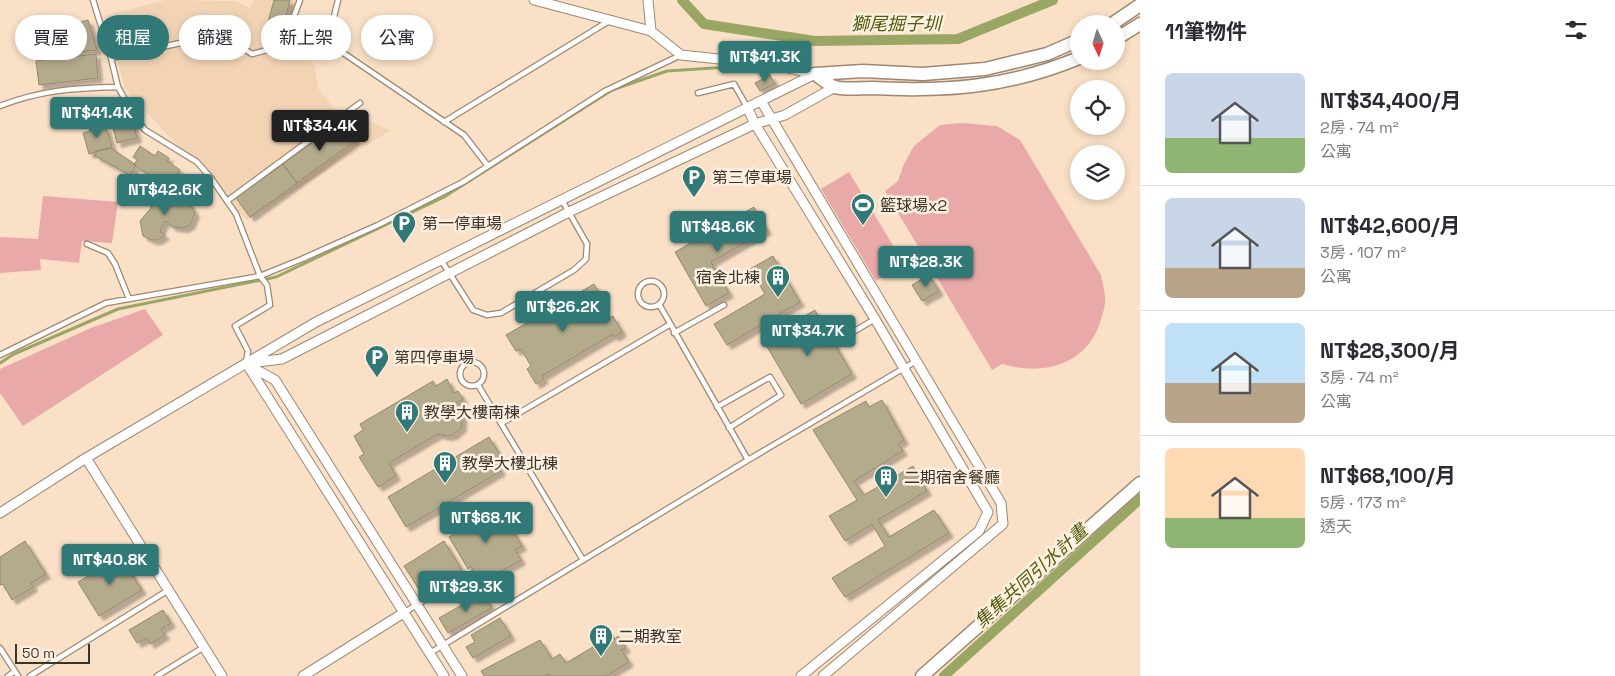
<!DOCTYPE html>
<html lang="zh-TW">
<meta charset="utf-8">
<style>
body{margin:0;font-family:"Space Grotesk","Noto Sans TC",sans-serif;background:#f7f7f7;color:#2b2b33;height:100vh;display:flex;flex-direction:column;font-size:19px;white-space:nowrap}
*{box-sizing:border-box;margin:0}
p{font-size:16px;color:#7c7c81}
.icon{flex:none;width:28px;height:28px;fill:none;stroke:currentColor;stroke-width:2;stroke-linecap:round;stroke-linejoin:round}
.map{position:relative;flex:1;overflow:hidden}
.sheet{display:flex;flex-direction:column;background:#fff;width:475px}
.sheet>*{flex:none}
.hud{position:absolute;left:15px;top:15px;width:475px;height:45px;display:flex;gap:10px}
.needle{width:32px;rotate:176deg}
.controls{position:absolute;left:1070px;top:15px;display:grid;gap:10px}
.controls a{display:grid;place-items:center;width:55px;height:55px;border-radius:50%;background:#fff;box-shadow:0 2px 8px #0003;font-size:25px}
.scale{position:absolute;left:15px;bottom:12px;width:75px;box-sizing:border-box;padding-left:5px;border:2px solid #3c3329;border-top:0;font-size:14px;line-height:18px;white-space:nowrap;color:#3c3329;-webkit-text-stroke:4px #fef0e0;paint-order:stroke}
.price{position:absolute;translate:-50% -42px;padding:0 11px;border-radius:5px;background:#307977;color:#fff;font-size:16px;line-height:32px;filter:drop-shadow(0 1px 2px #0008)}
.price::after{content:'';position:absolute;left:50%;top:30px;width:15px;height:11px;margin-left:-8px;background:inherit;clip-path:polygon(0 0,100% 0,50% 100%)}
.price.active{background:#222;color:#fff}
ul{padding:0;list-style:none}
li{display:flex;align-items:center;gap:15px;height:125px;padding:0 25px}
li+li{border-top:1px solid #e1e1e2}
li span{display:grid;place-items:center;flex:none;width:140px;height:100px;border-radius:8px;color:#555}
li>.icon{margin-inline-start:auto}
span .icon{width:60px;height:60px;fill:#fffc;stroke-width:1}
li b{font-size:21px}
h2{display:flex;justify-content:space-between;align-items:center;height:60px;padding:0 25px;font-size:21px}
.pill{padding:0 18px;border-radius:22px;background:#fff;box-shadow:0 2px 8px #0003;font-size:18px;line-height:45px}
.pill.active{background:#307977;color:#fff}
main{display:flex;flex:1;min-height:0}
.map>svg:first-child{display:block}
.built{fill:#f2d4b5}
.grass{fill:#eaa9a9}
.lines{fill:none;stroke-linecap:round;stroke-linejoin:round}
.stream{stroke:#9aa764;stroke-width:3}
.canal{stroke:#9aa764;stroke-width:10}
.building{fill:#b4ab8d;stroke:#928a6c;filter:url(#shadow)}
.lane-casing{stroke:#9e8871;stroke-width:7}
.street-casing{stroke:#9e8871;stroke-width:11}
.secondary-casing{stroke:#9e8871;stroke-width:15}
.lane{stroke:#fff;stroke-width:4.5}
.street{stroke:#fff;stroke-width:9}
.secondary{stroke:#fff;stroke-width:12}
.labels{text-anchor:middle;stroke-width:5;stroke-linejoin:round;paint-order:stroke}
.poi-label{font-size:16px;fill:#3c3329;stroke:#fef0e0;text-anchor:start}
.water-label{font-size:18px;font-style:italic;fill:#505c0e;stroke:#fef0e0}
</style>
<main>
<div class="map">
<svg width="1140" height="676" viewBox="0 0 1140 676">
<defs>
<filter id="shadow"><feDropShadow dx="4.5" dy="4.5" stdDeviation="1" flood-color="#0004"/></filter>
</defs>
<rect width="100%" height="100%" fill="#f9e0c7"/>
<path class="built" d="M 165,0 L 235,1 L 250,8 L 254,0 L 297,0 L 280,50 L 303,52 L 314,65 L 319,90 L 335,109 L 391,130 L 247,220 L 125,89 L 105,16 Z"/>
<path class="grass" d="M 962,123 L 997,126 L 1020,140 L 1101,275 C 1102,282 1105,290 1105,297 C 1106,306 1102,315 1100,323 C 1085,366 1042,376 1002,364 L 992,370 L 885,191 L 898,181 L 904,164 L 914,146 L 940,125 Z
M 849,172 L 904,264 L 876,281 L 821,189 Z
M 43,196 L 118,202 L 112,243 L 82,241 L 79,263 L 40,259 L 41,270 L 0,273 L 0,237 L 38,239 Z
M 145,309 L 163,335 L 23,426 L 0,393 L 0,369 L 91,328 Z"/>
<g class="lines">
<path class="stream" d="M 0,363 L 14,354 L 118,309 L 276,277 L 444,197 L 612,90 L 667,71 L 729,67 L 765,68"/>
<path class="canal" d="M 682,0 L 704,24 L 815,41 L 958,39 L 1053,0
M 944,676 L 1140,499"/>
</g>
<path class="building" d="M 274,0 L 290,0 L 279,45 L 263,41 Z
M 88,20 L 97,50 L 32,57 L 30,36 Z
M 96,54 L 98,78 L 39,85 L 36,61 Z
M 770,75 L 775,84 L 760,91 L 755,83 Z
M 125,108 L 129,124 L 133,123 L 137,138 L 117,143 L 113,128 L 119,126 L 115,110 Z
M 342,121 L 356,140 L 297,183 L 283,164 Z
M 97,125 L 98,129 L 106,127 L 112,147 L 89,154 L 83,133 L 90,131 L 89,127 Z
M 140,146 L 155,156 L 158,151 L 169,158 L 167,161 L 180,170 L 168,187 L 134,165 L 137,160 L 133,157 Z
M 111,148 L 136,165 L 130,175 L 95,156 L 97,151 Z
M 283,164 L 297,183 L 250,217 L 236,198 Z
M 158,191 L 165,192 L 167,203 L 169,205 L 181,204 L 182,200 L 189,202 L 195,213 L 190,225 L 184,228 L 173,227 L 165,221 L 160,231 L 165,235 L 158,240 L 152,240 L 143,236 L 140,221 L 151,208 L 150,196 Z
M 754,207 L 767,230 L 711,262 L 729,293 L 706,306 L 675,252 Z
M 773,256 L 800,302 L 727,345 L 714,324 L 765,294 L 750,269 Z
M 929,275 L 939,291 L 922,301 L 912,285 Z
M 594,284 L 603,300 L 597,304 L 606,320 L 613,316 L 622,332 L 614,337 L 613,334 L 542,376 L 544,379 L 536,384 L 527,369 L 531,366 L 521,349 L 516,351 L 506,335 Z
M 815,310 L 852,374 L 801,404 L 763,340 Z
M 447,379 L 454,393 L 458,391 L 463,399 L 452,406 L 459,410 L 462,415 L 462,427 L 453,435 L 447,436 L 438,434 L 389,463 L 396,476 L 378,487 L 359,457 L 364,454 L 354,436 L 363,430 L 360,424 L 433,381 L 436,386 Z
M 882,400 L 904,440 L 898,444 L 903,451 L 854,481 L 864,495 L 913,466 L 927,491 L 878,520 L 889,537 L 934,510 L 949,533 L 845,597 L 832,578 L 885,546 L 872,524 L 845,541 L 829,516 L 857,500 L 813,430 L 866,401 L 869,407 Z
M 489,437 L 502,458 L 496,462 L 501,471 L 406,527 L 388,497 Z
M 499,508 L 522,546 L 515,550 L 521,560 L 481,583 L 471,566 L 468,569 L 449,537 L 454,534 L 449,526 L 457,522 L 459,525 L 475,515 L 478,520 Z
M 25,541 L 46,574 L 31,583 L 33,587 L 12,600 L 3,584 L 0,585 L 0,557 Z
M 444,541 L 462,570 L 422,594 L 404,566 Z
M 121,557 L 142,590 L 99,616 L 78,582 Z
M 483,593 L 492,608 L 448,633 L 439,618 Z
M 163,610 L 171,623 L 161,629 L 165,635 L 150,644 L 147,638 L 137,643 L 129,630 Z
M 500,618 L 511,636 L 473,658 L 466,647 L 475,642 L 471,635 Z
M 613,635 L 615,639 L 618,636 L 626,648 L 621,650 L 629,662 L 606,676 L 550,676 L 548,674 L 544,676 L 484,676 L 481,671 L 540,640 L 552,659 L 560,654 L 566,663 Z"/>
<g class="lines">
<g class="lane-casing">
<path id="lane" d="M 93,0 L 111,58 L 118,87 L 135,117 L 145,130 L 197,162 L 211,178 L 236,214 L 260,276 L 267,285 L 270,305 L 235,326 L 248,351 L 246,362
M 283,46 L 300,0
M 327,46 L 338,0
M 111,58 L 222,34 L 252,54 L 283,46 L 336,48 L 464,135 L 488,166
M 698,93 L 734,84 L 747,107
M 0,106 C 41,90 74,88 118,87
M 444,122 L 609,21
M 227,201 L 360,103
M 87,244 L 108,253 L 115,264 L 129,299
M 441,260 L 473,310 L 487,315 L 501,313 L 574,270 L 586,259 L 587,244 L 562,200
M638 294a13 13 0 1 1 26 0a13 13 0 1 1-26 0Z
M 659,304 L 748,460
M 674,333 L 724,305
M 841,339 L 875,319
M 0,355 L 106,303 L 260,276 L 302,259 L 378,225 L 463,182 L 605,91 L 681,55
M460 374a12 12 0 1 1 24 0a12 12 0 1 1-24 0Z
M 478,385 L 583,560
M 717,407 L 770,377 L 781,395 L 729,428
M 502,423 L 669,325
M 405,612 L 462,577
M 0,648 L 18,676
M 430,653 L 748,460 L 916,361
M 8,676 L 15,671
M 30,676 L 167,591
M 157,676 L 204,647"/>
</g>
<g class="street-casing">
<path id="street" d="M 534,0 L 651,31
M 648,0 L 651,31 L 681,55 L 775,65 L 815,74
M 761,101 L 1001,503 L 1003,524 L 823,676
M 747,107 L 755,124 L 875,319 L 988,512 L 979,531 L 801,676
M 249,363 L 282,359 L 569,212 L 755,124 L 785,115 L 835,87
M 246,364 L 275,380 L 462,676
M 248,366 L 444,676
M 86,458 L 222,676
M 0,513 L 86,458 L 316,322 L 815,74
M 303,676 L 405,612"/>
</g>
<g class="secondary-casing">
<path id="secondary" d="M 1112,24 L 1140,5
M 1116,39 L 1140,24
M 815,74 C 821,78 828,84 834,87 C 845,90 861,88 872,88 C 947,92 1009,87 1079,58
M 815,74 L 863,71 L 923,74 L 985,69 L 1047,54 L 1079,40
M 922,676 L 1140,483"/>
</g>
<use href="#lane" class="lane"/>
<use href="#street" class="street"/>
<use href="#secondary" class="secondary"/>
</g>
<defs>
<g id="parking-pin" transform="scale(1.25)"><path d="M0 17L-7.5 6A9.5 9.5 0 1 1 7.5 6Z" fill="#307977" stroke="#fef0e0"/><path d="M-3.5-5.5H1a3.5 3.5 0 0 1 0 7H-1V5.5H-3.5ZM-1-3.4V-.6H.8a1.4 1.4 0 0 0 0-2.8Z" fill="#fff"/></g>
<g id="stadium-pin" transform="scale(1.25)"><path d="M0 17L-7.5 6A9.5 9.5 0 1 1 7.5 6Z" fill="#307977" stroke="#fef0e0"/><path d="M0-5a6.5 5 0 1 0 0 10a6.5 5 0 1 0 0-10ZM-3.5-1.8h7v3.6h-7Z" fill="#fff"/></g>
<g id="building-pin" transform="scale(1.25)"><path d="M0 17L-7.5 6A9.5 9.5 0 1 1 7.5 6Z" fill="#307977" stroke="#fef0e0"/><path d="M-4-6H4V6H1V3H-1V6H-4ZM-2.5-4.3h1.7v1.8h-1.7ZM.8-4.3h1.7v1.8H.8ZM-2.5-1h1.7V.8h-1.7ZM.8-1h1.7V.8H.8Z" fill="#fff"/></g>
</defs>
<g fill-rule="evenodd">
<use href="#parking-pin" x="694" y="177"/>
<use href="#stadium-pin" x="863" y="205"/>
<use href="#parking-pin" x="404" y="223"/>
<use href="#building-pin" x="778" y="277"/>
<use href="#parking-pin" x="377" y="357"/>
<use href="#building-pin" x="407" y="412"/>
<use href="#building-pin" x="445" y="463"/>
<use href="#building-pin" x="886" y="477"/>
<use href="#building-pin" x="601" y="636"/>
</g>
<g class="labels">
<g class="poi-label">
<text x="712" y="183">第三停車場</text>
<text x="880" y="211">籃球場x2</text>
<text x="422" y="229">第一停車場</text>
<text x="760" y="283" text-anchor="end">宿舍北棟</text>
<text x="394" y="363">第四停車場</text>
<text x="424" y="418">教學大樓南棟</text>
<text x="462" y="469">教學大樓北棟</text>
<text x="904" y="483">二期宿舍餐廳</text>
<text x="618" y="642">二期教室</text>
</g>
<g class="water-label">
<text x="896" y="30">獅尾掘子圳</text>
<text transform="translate(1031 576) rotate(-42)" y="6">集集共同引水計畫</text>
</g>
</g>
</svg>
<div class="controls">
<a><svg class="needle" viewBox="-14 -14 28 28"><path d="M0-13l5 13h-10z" fill="#e53935"/><path d="M0 13l5-13h-10z" fill="#7c7c81"/></svg></a>
<a><svg class="icon" aria-label="locate" viewBox="0 0 24 24"><circle cx="12" cy="12" r="6"/><path d="M12 2v4M12 18v4M2 12h4M18 12h4"/></svg></a>
<a><svg class="icon" aria-label="layers" viewBox="0 0 24 24"><path d="M12 4l9 5-9 5-9-5zM3 14l9 5 9-5"/></svg></a>
</div>
<div class="scale">50 m</div>
<b class="price" style="left:765px;top:83px">NT$41.3K</b>
<b class="price" style="left:97px;top:139px">NT$41.4K</b>
<b class="price active" style="left:320px;top:152px">NT$34.4K</b>
<b class="price" style="left:165px;top:216px">NT$42.6K</b>
<b class="price" style="left:718px;top:253px">NT$48.6K</b>
<b class="price" style="left:926px;top:288px">NT$28.3K</b>
<b class="price" style="left:563px;top:333px">NT$26.2K</b>
<b class="price" style="left:808px;top:357px">NT$34.7K</b>
<b class="price" style="left:486px;top:544px">NT$68.1K</b>
<b class="price" style="left:110px;top:586px">NT$40.8K</b>
<b class="price" style="left:466px;top:613px">NT$29.3K</b>
<div class="hud">
<a class="pill">買屋</a>
<a class="pill active">租屋</a>
<a class="pill">篩選</a>
<a class="pill">新上架</a>
<a class="pill">公寓</a>
</div>
</div>
<section class="sheet">
<h2>11筆物件<svg class="icon" aria-label="filters" viewBox="0 0 24 24"><path d="M4 7h16M4 17h16"/><circle cx="9" cy="7" r="2"/><circle cx="15" cy="17" r="2"/></svg></h2>
<ul>
<li><span style="background:linear-gradient(#c9d6e8 65%,#8fb573 0)"><svg class="icon" aria-label="home" viewBox="0 0 24 24"><path d="M3 11l9-7 9 7M6 9v11h12V9"/></svg></span><div><b>NT$34,400/月</b><p>2房 · 74 m²</p><p>公寓</p></div></li>
<li><span style="background:linear-gradient(#c9d6e8 70%,#b9a48a 0)"><svg class="icon" aria-label="home" viewBox="0 0 24 24"><path d="M3 11l9-7 9 7M6 9v11h12V9"/></svg></span><div><b>NT$42,600/月</b><p>3房 · 107 m²</p><p>公寓</p></div></li>
<li><span style="background:linear-gradient(#bfe0f5 60%,#b9a48a 0)"><svg class="icon" aria-label="home" viewBox="0 0 24 24"><path d="M3 11l9-7 9 7M6 9v11h12V9"/></svg></span><div><b>NT$28,300/月</b><p>3房 · 74 m²</p><p>公寓</p></div></li>
<li><span style="background:linear-gradient(#ffd9b3 70%,#8fb573 0)"><svg class="icon" aria-label="home" viewBox="0 0 24 24"><path d="M3 11l9-7 9 7M6 9v11h12V9"/></svg></span><div><b>NT$68,100/月</b><p>5房 · 173 m²</p><p>透天</p></div></li>
</ul>
</section>
</main>
